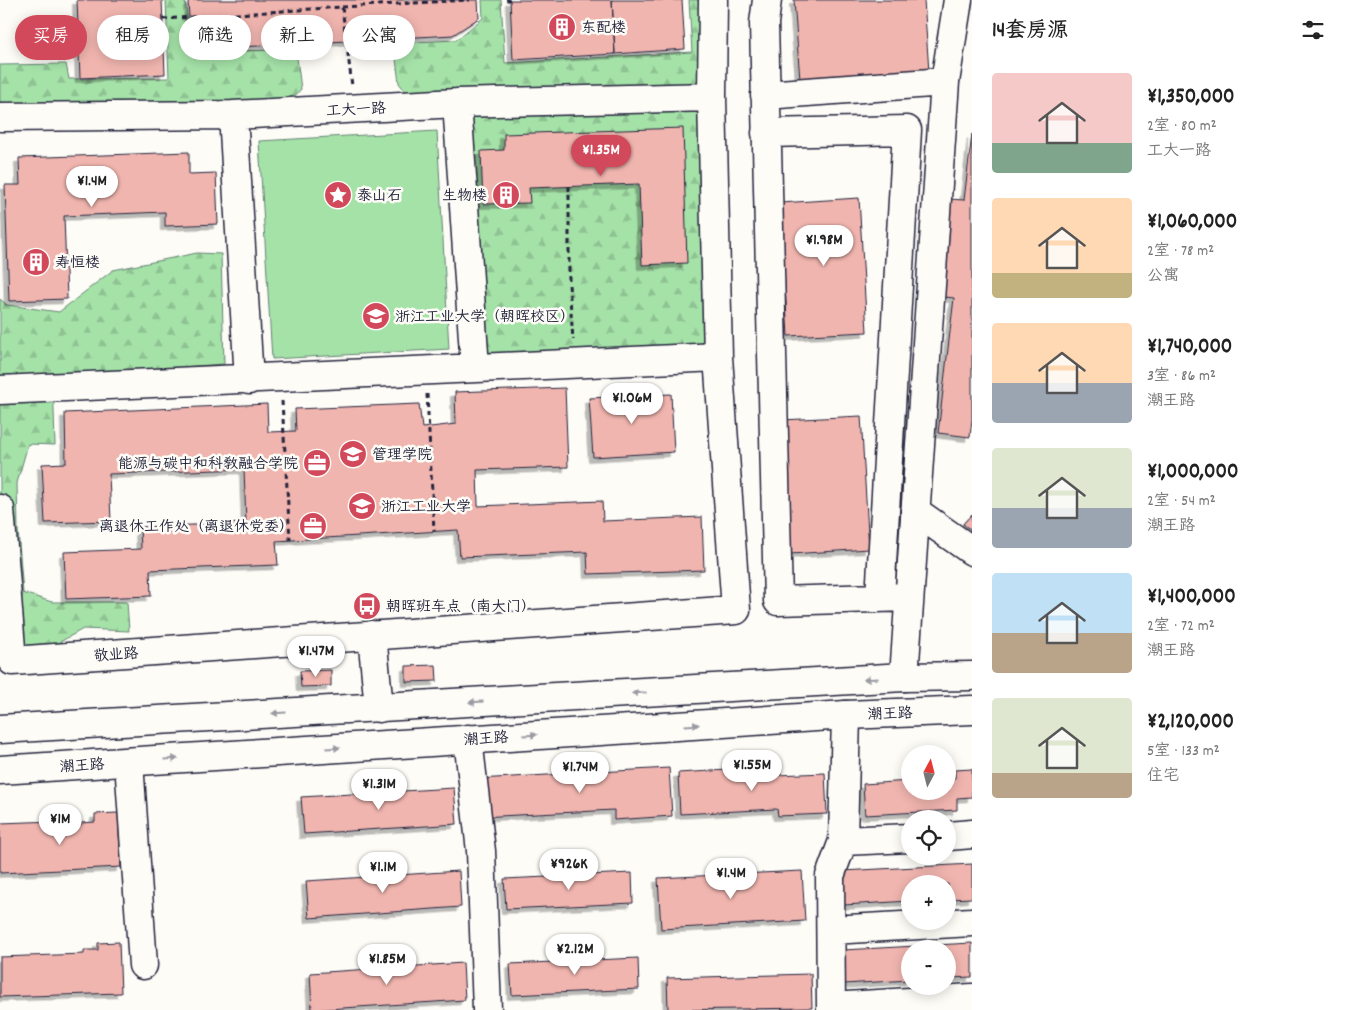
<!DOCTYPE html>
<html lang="zh">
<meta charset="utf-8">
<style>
body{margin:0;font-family:Dekko,"LXGW WenKai TC",sans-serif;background:#f6f6f6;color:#222;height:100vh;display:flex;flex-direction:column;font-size:19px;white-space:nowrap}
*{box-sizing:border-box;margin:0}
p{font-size:16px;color:#767676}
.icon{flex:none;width:28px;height:28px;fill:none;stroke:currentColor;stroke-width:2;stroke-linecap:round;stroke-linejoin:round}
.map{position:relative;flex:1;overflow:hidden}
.details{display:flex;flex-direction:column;background:#fff;width:375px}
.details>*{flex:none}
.top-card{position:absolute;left:15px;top:15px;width:475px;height:45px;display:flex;gap:10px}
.needle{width:32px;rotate:7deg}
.buttons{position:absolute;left:901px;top:745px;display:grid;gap:10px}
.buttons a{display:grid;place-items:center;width:55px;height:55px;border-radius:50%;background:#fff;box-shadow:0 2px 12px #0003;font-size:25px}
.price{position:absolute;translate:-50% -42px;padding:0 11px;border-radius:18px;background:#fff;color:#222;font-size:16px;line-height:32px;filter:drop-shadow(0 1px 2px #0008)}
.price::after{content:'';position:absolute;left:50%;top:30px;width:15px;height:11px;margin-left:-8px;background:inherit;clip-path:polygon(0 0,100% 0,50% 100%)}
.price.current{background:#d1495b;color:#fff}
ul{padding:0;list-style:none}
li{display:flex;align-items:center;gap:15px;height:125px;padding:0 20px}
li span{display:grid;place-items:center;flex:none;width:140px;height:100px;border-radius:5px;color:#555}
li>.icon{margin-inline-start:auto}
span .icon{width:60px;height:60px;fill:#fffc;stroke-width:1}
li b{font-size:21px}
h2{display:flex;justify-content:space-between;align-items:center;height:60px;padding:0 20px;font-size:21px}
.chip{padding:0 18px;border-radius:22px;background:#fff;box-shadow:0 2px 12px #0003;font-size:18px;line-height:45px}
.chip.current{background:#d1495b;color:#fff}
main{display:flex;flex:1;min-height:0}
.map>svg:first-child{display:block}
.green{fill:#a5e2a8;stroke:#648272}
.forest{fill:url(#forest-firs);stroke:#648272}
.building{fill:#f1b5af;stroke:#22223b;filter:url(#shadow)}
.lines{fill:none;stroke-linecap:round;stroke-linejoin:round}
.minor-casing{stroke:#22223b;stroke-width:31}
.major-casing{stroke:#22223b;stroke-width:31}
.path{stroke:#22223b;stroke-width:3;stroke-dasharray:5 4;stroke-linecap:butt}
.minor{stroke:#fdfcf7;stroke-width:28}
.major{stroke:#fdfcf7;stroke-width:28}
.oneway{fill:#9a9aa2}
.labels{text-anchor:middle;stroke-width:5;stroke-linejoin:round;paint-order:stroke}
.poi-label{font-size:15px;fill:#22223b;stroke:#fdfcf7;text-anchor:start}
.street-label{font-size:15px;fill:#22223b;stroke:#fdfcf7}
</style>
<main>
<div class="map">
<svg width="972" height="1010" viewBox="0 0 972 1010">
<defs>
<pattern id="forest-firs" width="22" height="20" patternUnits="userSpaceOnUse" patternTransform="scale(1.25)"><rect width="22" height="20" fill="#a5e2a8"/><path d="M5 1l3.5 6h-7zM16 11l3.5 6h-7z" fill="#8ec292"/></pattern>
<filter id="shadow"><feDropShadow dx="-4.5" dy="4.5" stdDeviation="0" flood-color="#0004"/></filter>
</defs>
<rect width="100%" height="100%" fill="#fdfcf7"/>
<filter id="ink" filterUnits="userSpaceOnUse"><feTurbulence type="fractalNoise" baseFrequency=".02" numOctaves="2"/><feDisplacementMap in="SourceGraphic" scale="10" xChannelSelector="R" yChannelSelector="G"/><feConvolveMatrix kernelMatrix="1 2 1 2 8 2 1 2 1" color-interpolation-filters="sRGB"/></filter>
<g filter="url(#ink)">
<path class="green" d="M 437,131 L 449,349 L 272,359 L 259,141 Z"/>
<path class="forest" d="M 166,0 L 188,0 L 185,2 L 190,34 L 223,51 L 296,50 L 301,89 L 280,113 L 0,106 L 0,65 L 66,64 L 69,79 L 169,78 Z
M 482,0 L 501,0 L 505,63 L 692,52 L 689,0 L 712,0 L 718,357 L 475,368 L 457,104 L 416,106 L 399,83 L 394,43 L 456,40 L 483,18 Z
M 197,253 L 221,254 L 224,364 L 53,376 L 55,445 L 28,444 L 17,483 L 18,530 L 23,593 L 52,602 L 127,602 L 129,631 L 83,629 L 58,643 L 20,646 L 0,663 L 0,299 L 7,305 L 59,312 L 113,270 Z"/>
<path class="building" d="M 77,0 L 162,0 L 165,74 L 80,78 Z
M 190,0 L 478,0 L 479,18 L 453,35 L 222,48 L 190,31 L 188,2 Z
M 510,0 L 612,0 L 615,54 L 513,60 Z
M 612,0 L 682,0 L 685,49 L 615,54 Z
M 794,0 L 924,0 L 929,72 L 800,80 Z
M 683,128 L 687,263 L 642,265 L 639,184 L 529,188 L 530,203 L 483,204 L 481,151 L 504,150 L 504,134 Z
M 972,134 L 972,419 L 970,437 L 938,433 L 954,298 L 937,296 L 949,199 L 964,200 Z
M 189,152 L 189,174 L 216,173 L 218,224 L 165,226 L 165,212 L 64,216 L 67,299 L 9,301 L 5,185 L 20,185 L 19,158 Z
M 859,198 L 867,332 L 788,336 L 780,203 Z
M 565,388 L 568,467 L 477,470 L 478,506 L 602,501 L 603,521 L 702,517 L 704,570 L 588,574 L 587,552 L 460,557 L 458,530 L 276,541 L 278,565 L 150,570 L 151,596 L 66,599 L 64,552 L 141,549 L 140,527 L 246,523 L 244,469 L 109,474 L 111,521 L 45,523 L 42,464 L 66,463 L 65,413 L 267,404 L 268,432 L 296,431 L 295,409 L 419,404 L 422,428 L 456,424 L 455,392 Z
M 671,394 L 674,452 L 593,457 L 589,398 Z
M 861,416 L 869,549 L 790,554 L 782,420 Z
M 972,514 L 972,531 L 963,524 Z
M 436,665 L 437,681 L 406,682 L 406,666 Z
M 331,670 L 331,686 L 301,687 L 300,671 Z
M 777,767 L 777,775 L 825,773 L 827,814 L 778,816 L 777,809 L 680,814 L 678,773 Z
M 669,768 L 672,816 L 614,820 L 614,810 L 480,817 L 478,779 Z
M 972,769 L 972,797 L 957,798 L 957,810 L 865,815 L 863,784 L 910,781 L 910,791 L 948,791 L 948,779 L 955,778 L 955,770 Z
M 454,788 L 457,824 L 304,834 L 301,797 Z
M 118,813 L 121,867 L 0,873 L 0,823 L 56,821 L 57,826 L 81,825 L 81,823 L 95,822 L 95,814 Z
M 972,864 L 972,898 L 948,899 L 948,884 L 910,884 L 910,901 L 844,905 L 842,871 Z
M 459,871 L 461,907 L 309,918 L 306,881 Z
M 802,871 L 805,921 L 661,929 L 658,878 Z
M 632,873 L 633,903 L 506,909 L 504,879 Z
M 119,942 L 121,993 L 0,997 L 0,957 L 84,954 L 84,950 L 98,950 L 98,943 Z
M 972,943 L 972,977 L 948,978 L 948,949 L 910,949 L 910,980 L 844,984 L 843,950 Z
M 638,958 L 639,989 L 512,995 L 510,964 Z
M 463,963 L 465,1000 L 312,1010 L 310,973 Z
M 811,974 L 812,1008 L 668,1010 L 667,978 Z"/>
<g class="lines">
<g class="minor-casing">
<path id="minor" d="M 767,0 L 764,23 L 778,601 L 909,597
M 765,95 L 945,82
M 457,103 L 475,368
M 233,115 L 249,380
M 0,117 L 233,115 L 457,103 L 712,97
M 766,133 L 907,130 L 880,598
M 0,390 L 718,357
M 0,509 L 12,661 L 736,610 L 718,357 L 712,97 L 713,0
M 915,511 L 972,551
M 372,635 L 379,708
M 904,677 L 945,82 L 958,0
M 468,739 L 481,851 L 487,1010
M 129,762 L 143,965
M 948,836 L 972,834
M 843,841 L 910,838
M 831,930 L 972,922
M 831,1007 L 972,998
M 831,1010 L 830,876 L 843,841 L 846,715"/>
</g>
<g class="major-casing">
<path id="major" d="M 0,729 L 904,677 L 972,676
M 0,770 L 846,715 L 972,710"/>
</g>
<path class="path" d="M 506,0 L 510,0
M 342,7 L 470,0
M 163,19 L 342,7 L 352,86
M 569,186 L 569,284 L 573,340
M 427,394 L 434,531
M 282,401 L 290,540"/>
<use href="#minor" class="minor"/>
<use href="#major" class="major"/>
</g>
<defs><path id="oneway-solid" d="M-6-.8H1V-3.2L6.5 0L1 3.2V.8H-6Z" transform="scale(1.25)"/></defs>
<g class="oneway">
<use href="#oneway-solid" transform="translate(871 679) rotate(177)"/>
<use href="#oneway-solid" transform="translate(639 693) rotate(177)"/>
<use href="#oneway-solid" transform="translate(476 702) rotate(177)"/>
<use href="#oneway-solid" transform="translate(279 713) rotate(177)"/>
<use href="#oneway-solid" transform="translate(692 725) rotate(-4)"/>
<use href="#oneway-solid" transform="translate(530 735) rotate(-4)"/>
<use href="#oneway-solid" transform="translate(333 748) rotate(-4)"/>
<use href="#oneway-solid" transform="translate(171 759) rotate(-4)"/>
</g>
</g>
<defs>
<g id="building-disc" transform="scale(1.4375)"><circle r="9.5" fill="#d1495b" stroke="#fdfcf7"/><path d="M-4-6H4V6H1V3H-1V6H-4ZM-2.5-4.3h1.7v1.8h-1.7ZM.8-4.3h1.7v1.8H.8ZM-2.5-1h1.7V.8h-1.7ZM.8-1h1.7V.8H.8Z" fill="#fff"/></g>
<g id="sight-disc" transform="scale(1.4375)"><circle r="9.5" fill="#d1495b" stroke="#fdfcf7"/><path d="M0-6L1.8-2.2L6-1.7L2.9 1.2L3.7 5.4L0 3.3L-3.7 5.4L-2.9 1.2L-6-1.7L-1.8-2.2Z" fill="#fff"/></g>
<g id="university-disc" transform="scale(1.4375)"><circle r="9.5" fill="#d1495b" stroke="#fdfcf7"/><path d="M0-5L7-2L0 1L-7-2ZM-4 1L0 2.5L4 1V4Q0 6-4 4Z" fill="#fff"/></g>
<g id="office-disc" transform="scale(1.4375)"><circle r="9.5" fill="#d1495b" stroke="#fdfcf7"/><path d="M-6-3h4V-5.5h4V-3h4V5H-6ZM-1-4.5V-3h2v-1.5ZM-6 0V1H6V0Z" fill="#fff"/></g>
<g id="bus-disc" transform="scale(1.4375)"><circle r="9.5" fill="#d1495b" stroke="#fdfcf7"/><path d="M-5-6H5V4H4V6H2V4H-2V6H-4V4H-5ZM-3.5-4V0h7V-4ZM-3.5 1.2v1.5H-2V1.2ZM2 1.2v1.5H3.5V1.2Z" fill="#fff"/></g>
</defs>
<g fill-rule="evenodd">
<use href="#building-disc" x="562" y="27"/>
<use href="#sight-disc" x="338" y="195"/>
<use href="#building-disc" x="506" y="195"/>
<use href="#building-disc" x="36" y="262"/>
<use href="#university-disc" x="376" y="316"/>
<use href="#university-disc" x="353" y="454"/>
<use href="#office-disc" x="317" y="463"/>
<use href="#university-disc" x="362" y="506"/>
<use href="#office-disc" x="313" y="526"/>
<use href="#bus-disc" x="367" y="606"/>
</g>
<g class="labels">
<g class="poi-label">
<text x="581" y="32">东配楼</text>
<text x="357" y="200">泰山石</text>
<text x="487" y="200" text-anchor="end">生物楼</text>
<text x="55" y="267">寿恒楼</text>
<text x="395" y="321">浙江工业大学（朝晖校区）</text>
<text x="372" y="459">管理学院</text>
<text x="298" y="468" text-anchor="end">能源与碳中和科教融合学院</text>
<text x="381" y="511">浙江工业大学</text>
<text x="294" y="531" text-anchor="end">离退休工作处（离退休党委）</text>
<text x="386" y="611">朝晖班车点（南大门）</text>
</g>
<g class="street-label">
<text transform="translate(356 109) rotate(-3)" y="5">工大一路</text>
<text transform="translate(116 654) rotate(-4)" y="5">敬业路</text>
<text transform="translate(890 713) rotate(-2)" y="5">潮王路</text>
<text transform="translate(486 738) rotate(-4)" y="5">潮王路</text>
<text transform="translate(82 765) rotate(-4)" y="5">潮王路</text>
</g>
</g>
</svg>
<div class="buttons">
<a><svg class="needle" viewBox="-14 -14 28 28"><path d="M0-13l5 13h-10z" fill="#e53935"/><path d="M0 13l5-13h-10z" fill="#767676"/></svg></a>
<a><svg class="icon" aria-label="locate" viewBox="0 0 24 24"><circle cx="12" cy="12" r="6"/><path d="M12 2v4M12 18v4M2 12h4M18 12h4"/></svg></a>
<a>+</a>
<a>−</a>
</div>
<b class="price current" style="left:601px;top:177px">¥1.35M</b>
<b class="price" style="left:92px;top:208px">¥1.4M</b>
<b class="price" style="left:824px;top:267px">¥1.98M</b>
<b class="price" style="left:632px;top:425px">¥1.06M</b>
<b class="price" style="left:316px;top:678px">¥1.47M</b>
<b class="price" style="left:752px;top:792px">¥1.55M</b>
<b class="price" style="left:580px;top:794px">¥1.74M</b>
<b class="price" style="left:379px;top:811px">¥1.31M</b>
<b class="price" style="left:60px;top:846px">¥1M</b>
<b class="price" style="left:569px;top:891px">¥926K</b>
<b class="price" style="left:383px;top:894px">¥1.1M</b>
<b class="price" style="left:731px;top:900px">¥1.4M</b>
<b class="price" style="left:575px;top:976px">¥2.12M</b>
<b class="price" style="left:387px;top:986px">¥1.85M</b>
<div class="top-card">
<a class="chip current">买房</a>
<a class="chip">租房</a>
<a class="chip">筛选</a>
<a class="chip">新上</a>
<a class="chip">公寓</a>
</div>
</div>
<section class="details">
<h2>14套房源<svg class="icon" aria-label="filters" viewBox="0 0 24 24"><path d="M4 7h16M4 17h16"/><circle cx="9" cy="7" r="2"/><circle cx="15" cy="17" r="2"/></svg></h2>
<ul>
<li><span style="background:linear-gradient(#f6c9c9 70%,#7fa58c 0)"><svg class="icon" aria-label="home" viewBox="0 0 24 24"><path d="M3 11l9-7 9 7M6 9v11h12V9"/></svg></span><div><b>¥1,350,000</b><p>2室 · 80 m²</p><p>工大一路</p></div></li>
<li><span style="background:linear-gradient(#ffd9b3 75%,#c2b280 0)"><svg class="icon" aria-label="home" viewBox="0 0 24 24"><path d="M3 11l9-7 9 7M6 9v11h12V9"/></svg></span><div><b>¥1,060,000</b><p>2室 · 78 m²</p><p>公寓</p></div></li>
<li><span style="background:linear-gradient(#ffd9b3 60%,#9aa5b1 0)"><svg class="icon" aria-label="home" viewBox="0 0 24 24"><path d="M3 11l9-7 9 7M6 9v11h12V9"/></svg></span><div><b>¥1,740,000</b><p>3室 · 86 m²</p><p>潮王路</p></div></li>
<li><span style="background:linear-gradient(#dfe7d0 60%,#9aa5b1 0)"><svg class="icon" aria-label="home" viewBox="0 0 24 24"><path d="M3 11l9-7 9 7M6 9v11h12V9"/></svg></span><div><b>¥1,000,000</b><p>2室 · 54 m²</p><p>潮王路</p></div></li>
<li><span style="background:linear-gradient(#bfe0f5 60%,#b9a48a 0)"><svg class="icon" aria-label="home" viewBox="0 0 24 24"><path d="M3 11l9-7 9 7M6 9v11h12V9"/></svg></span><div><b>¥1,400,000</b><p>2室 · 72 m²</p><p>潮王路</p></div></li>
<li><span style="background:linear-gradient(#dfe7d0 75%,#b9a48a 0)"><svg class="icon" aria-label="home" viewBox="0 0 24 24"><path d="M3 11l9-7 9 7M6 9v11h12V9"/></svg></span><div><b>¥2,120,000</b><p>5室 · 133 m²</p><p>住宅</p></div></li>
</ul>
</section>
</main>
